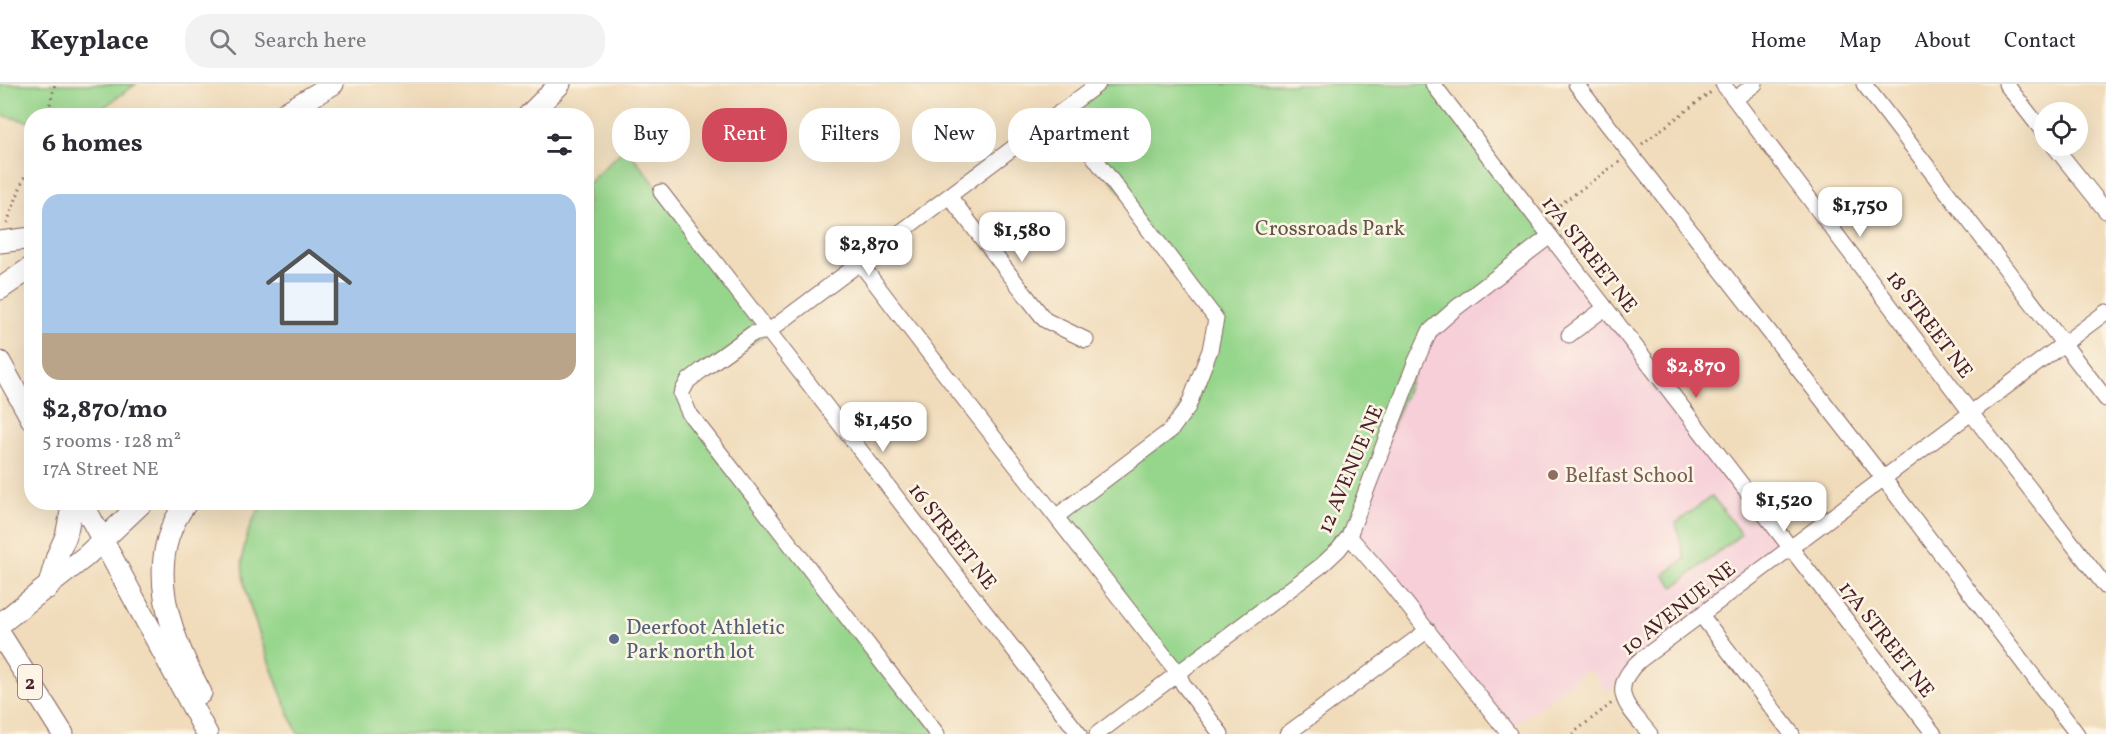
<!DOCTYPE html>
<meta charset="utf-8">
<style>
body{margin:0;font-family:Vollkorn,serif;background:#f2f2f3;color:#2b2b33;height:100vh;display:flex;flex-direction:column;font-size:22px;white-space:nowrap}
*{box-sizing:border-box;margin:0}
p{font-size:20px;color:#7c7c81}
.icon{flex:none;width:33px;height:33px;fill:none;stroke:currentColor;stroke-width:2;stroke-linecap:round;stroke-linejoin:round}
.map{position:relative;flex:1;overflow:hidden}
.side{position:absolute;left:24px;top:24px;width:570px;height:402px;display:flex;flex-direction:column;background:#fff;border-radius:24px;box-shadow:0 6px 24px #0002}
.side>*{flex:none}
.guide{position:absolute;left:612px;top:24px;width:570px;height:54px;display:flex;gap:12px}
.fabs{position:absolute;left:2034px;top:18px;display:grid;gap:12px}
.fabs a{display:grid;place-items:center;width:54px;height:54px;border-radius:50%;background:#fff;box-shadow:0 6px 24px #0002;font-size:30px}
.price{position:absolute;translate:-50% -51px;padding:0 14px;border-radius:12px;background:#fff;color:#222;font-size:20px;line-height:39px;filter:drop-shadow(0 2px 3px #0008)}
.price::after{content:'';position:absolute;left:50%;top:36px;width:18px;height:14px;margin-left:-9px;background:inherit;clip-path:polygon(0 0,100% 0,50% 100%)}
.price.active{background:#d1495b;color:#fff}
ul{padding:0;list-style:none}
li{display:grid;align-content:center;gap:12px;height:318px;padding:0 18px}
li span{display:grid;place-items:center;height:186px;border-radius:18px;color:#555}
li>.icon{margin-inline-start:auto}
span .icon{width:108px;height:108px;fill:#fffc;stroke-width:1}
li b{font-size:26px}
h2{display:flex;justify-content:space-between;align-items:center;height:72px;padding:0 18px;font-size:26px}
.pill{padding:0 21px;border-radius:24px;background:#fff;box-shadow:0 6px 24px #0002;font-size:21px;line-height:54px}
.pill.active{background:#d1495b;color:#fff}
header{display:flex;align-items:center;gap:36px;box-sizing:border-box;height:84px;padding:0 30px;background:#fff;border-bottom:2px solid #e1e1e2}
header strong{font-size:28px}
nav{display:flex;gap:33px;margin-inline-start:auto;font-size:21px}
.search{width:420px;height:54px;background:#f2f2f3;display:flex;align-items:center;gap:15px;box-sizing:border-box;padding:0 21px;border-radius:24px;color:#7c7c81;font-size:22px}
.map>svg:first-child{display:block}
.built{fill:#f6cfd9}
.green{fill:#96d68c;stroke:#707a5c;stroke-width:1.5}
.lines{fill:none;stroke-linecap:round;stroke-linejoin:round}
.minor-casing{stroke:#84615d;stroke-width:17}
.highway-casing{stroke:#84615d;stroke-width:23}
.path{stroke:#84615d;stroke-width:3;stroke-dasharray:1.5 4.5;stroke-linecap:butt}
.minor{stroke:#fff;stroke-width:15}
.highway{stroke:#fff;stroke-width:21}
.education-dot{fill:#8d6e63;stroke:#fcf5e5;stroke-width:2}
.service-dot{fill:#5c6f8a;stroke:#fcf5e5;stroke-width:2}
.labels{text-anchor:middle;stroke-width:5;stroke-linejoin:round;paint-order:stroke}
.shield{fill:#fcf5e5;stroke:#7f5f63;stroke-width:1.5}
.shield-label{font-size:20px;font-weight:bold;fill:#4a1f2b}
.park-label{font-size:21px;fill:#615648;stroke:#fcf5e5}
.street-label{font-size:21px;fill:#4a1f2b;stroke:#fcf5e5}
.education-label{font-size:21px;fill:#785e54;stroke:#fcf5e5;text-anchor:start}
.service-label{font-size:21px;fill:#4e5e75;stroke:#fcf5e5;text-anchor:start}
</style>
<header>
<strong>Keyplace</strong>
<div class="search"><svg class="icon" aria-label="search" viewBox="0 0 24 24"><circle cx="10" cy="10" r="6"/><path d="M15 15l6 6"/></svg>Search here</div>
<nav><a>Home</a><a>Map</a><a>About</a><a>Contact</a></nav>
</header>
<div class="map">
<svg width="2106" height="650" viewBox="0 0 2106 650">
<rect width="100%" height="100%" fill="#fcf5e5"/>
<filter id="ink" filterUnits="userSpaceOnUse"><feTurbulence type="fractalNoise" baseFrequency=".0167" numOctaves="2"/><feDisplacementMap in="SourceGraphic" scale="12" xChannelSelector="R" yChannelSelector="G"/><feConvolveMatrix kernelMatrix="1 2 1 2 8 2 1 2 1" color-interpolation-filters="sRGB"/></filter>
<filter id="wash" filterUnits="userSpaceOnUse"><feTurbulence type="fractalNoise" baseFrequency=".008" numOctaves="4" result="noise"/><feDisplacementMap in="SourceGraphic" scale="24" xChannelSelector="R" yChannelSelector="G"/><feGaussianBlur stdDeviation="1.35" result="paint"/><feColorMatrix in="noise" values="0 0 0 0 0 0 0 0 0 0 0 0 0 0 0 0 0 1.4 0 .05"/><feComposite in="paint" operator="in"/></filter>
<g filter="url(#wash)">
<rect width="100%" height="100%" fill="#f0dbba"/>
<path class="built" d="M 1550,152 L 1790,465 L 1607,608 L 1589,585 L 1507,647 L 1349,452 L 1422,262 Z"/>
<path class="green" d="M 0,0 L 136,0 L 93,31 L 32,32 L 31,38 L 0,31 Z
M 1098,0 L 1433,0 L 1550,152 L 1430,247 L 1349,452 L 1178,589 L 1057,432 L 1171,346 L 1216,235 L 1060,28 Z
M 626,63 L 769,247 L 681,310 L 937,650 L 298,650 C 284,619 272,587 261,555 C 254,533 245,511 243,488 C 240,464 250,438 263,419 L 586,418 L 587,100 Z
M 1712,412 L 1741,450 L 1674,503 L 1664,491 L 1685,475 L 1676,439 Z"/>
</g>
<g filter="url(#ink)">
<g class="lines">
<g class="minor-casing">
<path id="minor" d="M 1433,0 L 1934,650
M 1576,0 L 1884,395 L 2077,650
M 1723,0 L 1971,329 L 2106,503
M 1864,0 L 2106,315
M 2006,0 L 2044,49
M 1735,15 L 1755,0
M 2054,62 L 2106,127
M 661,108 L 1079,650
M 949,112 L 1045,236 L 1086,256
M 860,179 C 964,317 1072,453 1178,589 L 1183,600 L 1221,650
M 1569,251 L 1605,224
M 1057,432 L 1171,346 L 1188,323 L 1198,297 L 1210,266 L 1216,235 L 1060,28
M 1349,452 L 1389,498 L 1509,650
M 1701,531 L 1792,650
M 937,650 L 689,329 L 681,310 L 688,297 L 702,286 L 752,250 L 769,247 L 1098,0
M 1097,650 L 1322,481 L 1339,465 L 1349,452 L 1415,279 L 1430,247 L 1456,224 L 1550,152
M 1287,650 L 1428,546
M 1650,650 C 1628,623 1607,607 1639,577 L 2106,228"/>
</g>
<g class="highway-casing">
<path id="highway" d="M 280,32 L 333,0
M 528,32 L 560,0
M 0,158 L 32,154
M 0,205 L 32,183
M 0,278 L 32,336
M 82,418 L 207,650
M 187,418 C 141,477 170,551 201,609
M 48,504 L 57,472 L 66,452 L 73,418
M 0,540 L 86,472 L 143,418
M 0,550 L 63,650"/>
</g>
<path class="path" d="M 47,32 L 55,0
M 1642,60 L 1711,8
M 1550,128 L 1620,77
M 7,139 L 32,73
M 1572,650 L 1612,619"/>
<use href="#minor" class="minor"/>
<use href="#highway" class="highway"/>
</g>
</g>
<circle class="education-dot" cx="1553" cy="391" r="6"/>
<circle class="service-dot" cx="614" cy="555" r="6"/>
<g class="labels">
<rect class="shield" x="18" y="581" width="24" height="34" rx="4.5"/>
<g class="shield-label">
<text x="30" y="605">2</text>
</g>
<g class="park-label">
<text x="1330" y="151">Crossroads Park</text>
</g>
<g class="street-label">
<text transform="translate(1590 170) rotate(52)" y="7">17A STREET NE</text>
<text transform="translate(1930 240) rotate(53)" y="7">18 STREET NE</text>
<text transform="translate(1350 385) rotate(-67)" y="7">12 AVENUE NE</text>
<text transform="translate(953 452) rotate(52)" y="7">16 STREET NE</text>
<text transform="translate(1678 524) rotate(-38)" y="7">10 AVENUE NE</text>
<text transform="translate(1887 555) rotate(52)" y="7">17A STREET NE</text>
</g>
<g class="education-label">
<text x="1565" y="398">Belfast School</text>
</g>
<g class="service-label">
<text x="626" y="550">Deerfoot Athletic<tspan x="626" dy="24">Park north lot</tspan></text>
</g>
</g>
</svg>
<div class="fabs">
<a><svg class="icon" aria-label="locate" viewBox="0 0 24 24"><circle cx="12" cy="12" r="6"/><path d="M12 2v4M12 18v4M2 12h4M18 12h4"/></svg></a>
</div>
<b class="price" style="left:1860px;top:154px">$1,750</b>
<b class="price" style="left:1022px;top:179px">$1,580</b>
<b class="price" style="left:869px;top:193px">$2,870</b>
<b class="price active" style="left:1696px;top:315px">$2,870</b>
<b class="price" style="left:883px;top:369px">$1,450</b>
<b class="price" style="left:1784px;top:449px">$1,520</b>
<div class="guide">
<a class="pill">Buy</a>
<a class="pill active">Rent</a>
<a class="pill">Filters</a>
<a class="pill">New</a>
<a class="pill">Apartment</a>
</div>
<section class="side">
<h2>6 homes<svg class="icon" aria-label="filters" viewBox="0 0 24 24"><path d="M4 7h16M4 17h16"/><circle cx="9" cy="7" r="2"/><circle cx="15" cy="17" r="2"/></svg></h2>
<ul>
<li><span style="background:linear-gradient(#a9c7e8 75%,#b9a48a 0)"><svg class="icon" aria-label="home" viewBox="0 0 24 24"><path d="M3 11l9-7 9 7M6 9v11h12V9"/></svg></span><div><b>$2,870/mo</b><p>5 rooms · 128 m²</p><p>17A Street NE</p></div></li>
</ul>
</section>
</div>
